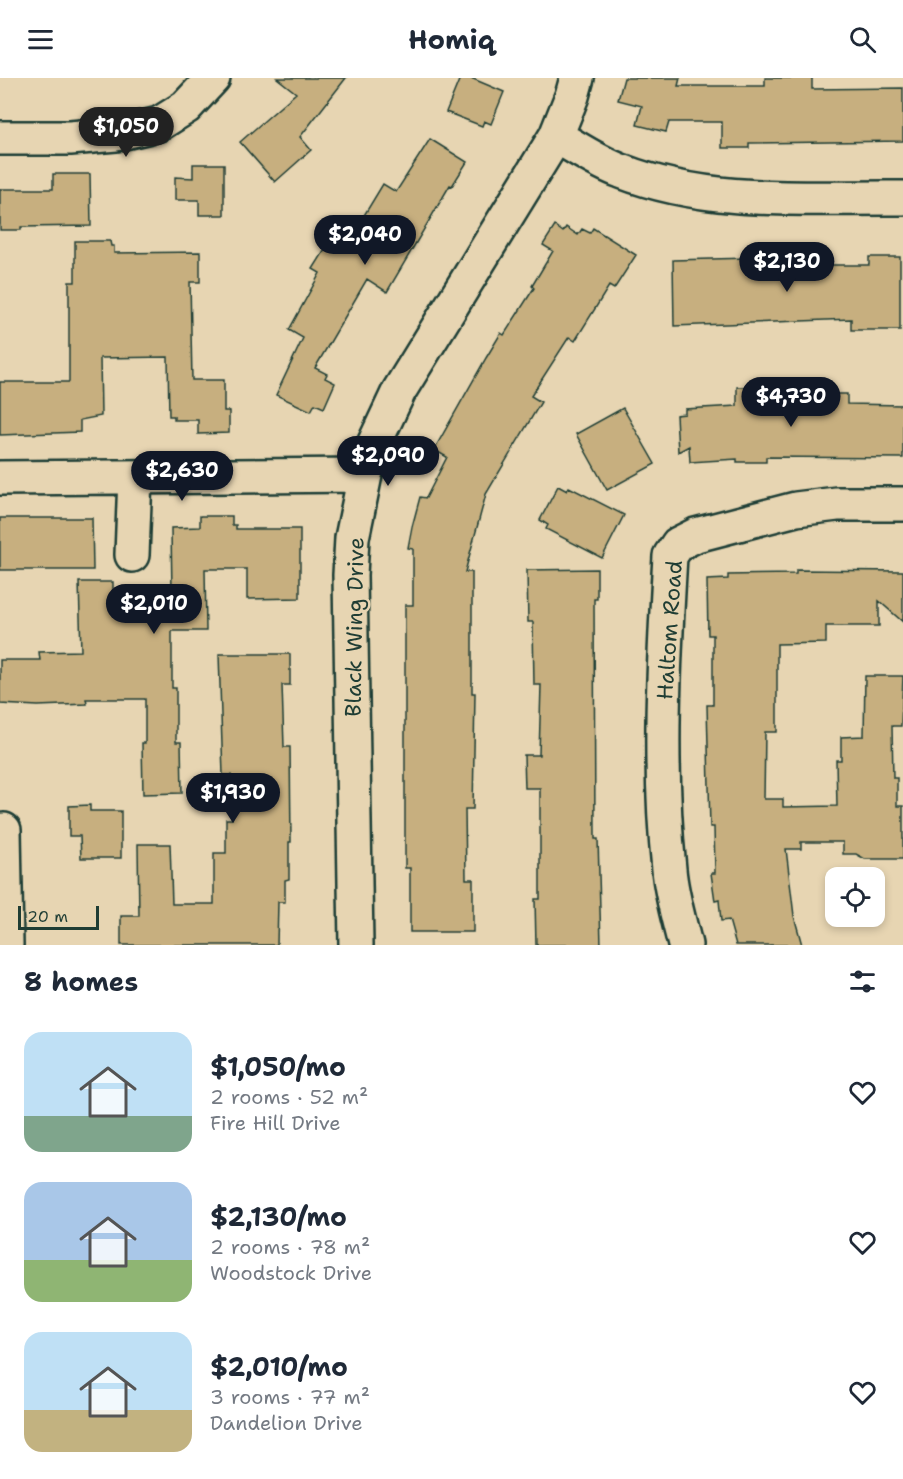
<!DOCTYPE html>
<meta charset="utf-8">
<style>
body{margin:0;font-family:"Shantell Sans",sans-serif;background:#f6f6f7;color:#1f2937;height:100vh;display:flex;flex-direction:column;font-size:22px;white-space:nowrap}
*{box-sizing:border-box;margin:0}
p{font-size:20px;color:#747a83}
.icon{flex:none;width:33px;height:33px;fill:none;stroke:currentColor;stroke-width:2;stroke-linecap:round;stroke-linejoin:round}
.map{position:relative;height:867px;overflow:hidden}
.details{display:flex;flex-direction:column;background:#fff;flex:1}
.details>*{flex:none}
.buttons{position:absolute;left:825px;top:789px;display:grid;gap:12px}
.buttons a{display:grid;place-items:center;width:60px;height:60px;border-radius:12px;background:#fff;box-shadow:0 3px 9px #0003;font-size:30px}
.scale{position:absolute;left:18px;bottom:15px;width:81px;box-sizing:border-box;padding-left:6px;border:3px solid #1f3d34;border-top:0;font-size:16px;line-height:21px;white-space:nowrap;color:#1f3d34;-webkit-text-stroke:4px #e7d5b2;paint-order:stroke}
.price{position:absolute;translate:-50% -51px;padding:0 14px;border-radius:21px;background:#111827;color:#fff;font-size:20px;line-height:39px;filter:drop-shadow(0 2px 3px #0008)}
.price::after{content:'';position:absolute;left:50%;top:36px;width:18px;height:14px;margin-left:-9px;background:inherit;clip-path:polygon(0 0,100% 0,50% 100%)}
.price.selected{background:#222;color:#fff}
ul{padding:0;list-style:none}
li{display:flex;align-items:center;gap:18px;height:150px;padding:0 24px}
li span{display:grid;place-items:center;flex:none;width:168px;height:120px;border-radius:18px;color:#555}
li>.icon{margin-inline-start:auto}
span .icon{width:72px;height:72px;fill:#fffc;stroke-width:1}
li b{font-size:26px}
h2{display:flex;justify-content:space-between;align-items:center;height:72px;padding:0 24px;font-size:26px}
header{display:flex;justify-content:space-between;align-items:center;height:78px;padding:0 24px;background:#fff;font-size:27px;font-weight:700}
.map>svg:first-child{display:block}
.building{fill:#c7af7f;stroke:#1f3d34;stroke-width:1.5}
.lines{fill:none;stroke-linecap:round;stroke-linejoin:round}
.minor-casing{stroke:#1f3d34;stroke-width:38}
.minor{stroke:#e7d5b2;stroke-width:33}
.labels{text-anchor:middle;stroke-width:5;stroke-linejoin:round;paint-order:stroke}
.street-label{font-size:22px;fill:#1f3d34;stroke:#e7d5b2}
</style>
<header><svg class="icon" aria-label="menu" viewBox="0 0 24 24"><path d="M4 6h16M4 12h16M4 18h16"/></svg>Homiq<svg class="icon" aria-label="search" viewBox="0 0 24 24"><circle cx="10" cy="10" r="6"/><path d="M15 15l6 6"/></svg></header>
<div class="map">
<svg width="903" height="867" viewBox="0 0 903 867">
<rect width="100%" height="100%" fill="#e7d5b2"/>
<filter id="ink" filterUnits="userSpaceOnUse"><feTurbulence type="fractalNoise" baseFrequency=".0167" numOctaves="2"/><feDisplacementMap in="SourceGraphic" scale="12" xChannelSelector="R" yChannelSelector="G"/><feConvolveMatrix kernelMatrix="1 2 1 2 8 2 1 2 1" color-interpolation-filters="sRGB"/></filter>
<g filter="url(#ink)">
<path class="building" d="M 277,0 L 346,0 L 300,59 L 311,72 L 275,104 L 240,64 L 296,15 Z
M 460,0 L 471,0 L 504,14 L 491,46 L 484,43 L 482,48 L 446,34 Z
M 624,0 L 680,0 L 678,8 L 765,8 L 765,0 L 812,0 L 812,11 L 903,10 L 903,63 L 749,65 L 749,70 L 722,70 L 722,44 L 669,44 L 666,54 L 637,47 L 642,28 L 618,22 Z
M 430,61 L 467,84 L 452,108 L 450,107 L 387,214 L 367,201 L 315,290 L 327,296 L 325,300 L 335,305 L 324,330 L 315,326 L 311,333 L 276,317 L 303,260 L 289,252 L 320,195 L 313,191 L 338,151 L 351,159 L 383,106 L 396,114 Z
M 193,86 L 224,86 L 224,137 L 199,137 L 199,122 L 175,122 L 175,99 L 193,100 Z
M 53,96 L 90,96 L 91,148 L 21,149 L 21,152 L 0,152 L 0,111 L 53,111 Z
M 555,148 L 563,154 L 566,149 L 578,157 L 582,151 L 590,155 L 593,150 L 636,177 L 614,211 L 609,208 L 575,263 L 569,259 L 531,318 L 541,324 L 486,416 L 465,494 L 472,494 L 472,615 L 475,615 L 473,731 L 465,731 L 466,801 L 473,801 L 473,854 L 410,854 L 410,790 L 405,790 L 405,527 L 413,527 L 413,471 L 408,470 L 412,449 L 420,419 L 426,420 L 447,379 L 434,372 L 486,280 L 501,255 L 504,257 L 534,210 L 532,208 L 553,173 L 543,167 Z
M 75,163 L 110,163 L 111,168 L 114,168 L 114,175 L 200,174 L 200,204 L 190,204 L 192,302 L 224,302 L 224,333 L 229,333 L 229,355 L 198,356 L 198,342 L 174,342 L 174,338 L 169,338 L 168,279 L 100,280 L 101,338 L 80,342 L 80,354 L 0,357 L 0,304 L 69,304 L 69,204 L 75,204 Z
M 869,179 L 900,179 L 900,252 L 851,252 L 851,241 L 674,248 L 673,182 L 750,180 L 750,183 L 756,183 L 756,186 L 775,185 L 775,187 L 869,187 Z
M 785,308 L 785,316 L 847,316 L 847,326 L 903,327 L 903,380 L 766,379 L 766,384 L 737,384 L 737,381 L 690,384 L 689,368 L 678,374 L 676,337 L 685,336 L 685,331 L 737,328 L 737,309 Z
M 623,330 L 655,386 L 607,412 L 576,356 Z
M 558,408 L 567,413 L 569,409 L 624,437 L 602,480 L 546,451 L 548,447 L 540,442 Z
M 200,438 L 232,438 L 232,447 L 236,447 L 236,451 L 300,451 L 300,520 L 247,521 L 247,491 L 205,491 L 206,553 L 172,553 L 172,610 L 176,610 L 176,664 L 181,664 L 182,715 L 143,716 L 142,665 L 145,665 L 145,621 L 86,621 L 87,626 L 38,628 L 0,626 L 0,582 L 40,582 L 39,574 L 81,573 L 79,504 L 113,504 L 113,516 L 172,514 L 171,450 L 200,449 Z
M 0,440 L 92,440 L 93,492 L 0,492 Z
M 597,491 L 597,521 L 594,521 L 595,761 L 598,761 L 601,867 L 536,867 L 535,821 L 540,821 L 540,710 L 525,710 L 524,677 L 539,677 L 541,607 L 534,607 L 533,544 L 528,544 L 527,492 Z
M 796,492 L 903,493 L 903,544 L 879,523 L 879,548 L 826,548 L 826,565 L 777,566 L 777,654 L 765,654 L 764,721 L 783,721 L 783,729 L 837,728 L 836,682 L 841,682 L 841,659 L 864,658 L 865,598 L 903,598 L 901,648 L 892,648 L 893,700 L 897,700 L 897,728 L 903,728 L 903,781 L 865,781 L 856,776 L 843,776 L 843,764 L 801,764 L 801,771 L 786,771 L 794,838 L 802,867 L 736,867 L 729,842 L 721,843 L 719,822 L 715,823 L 711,795 L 715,795 L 714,749 L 710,749 L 707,627 L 713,627 L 713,557 L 708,557 L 707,502 L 728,501 L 728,497 L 796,496 Z
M 219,576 L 290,576 L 290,607 L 282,607 L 284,669 L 290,669 L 291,764 L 289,764 L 289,801 L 285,802 L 285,824 L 278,824 L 277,867 L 121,867 L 121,838 L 139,838 L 138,766 L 170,766 L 172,826 L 214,826 L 214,775 L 226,775 L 226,741 L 232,741 L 231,697 L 223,697 Z
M 90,727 L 90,733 L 121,733 L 121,780 L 81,780 L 80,758 L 69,758 L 69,728 Z"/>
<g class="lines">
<g class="minor-casing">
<path id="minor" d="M 556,58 C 577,70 599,85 621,93 C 711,128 808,119 903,120
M 0,60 L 70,60 L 116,56 L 159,46 L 186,29 L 213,0
M 0,400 L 365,397
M 132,477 L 135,399
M 4,752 L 6,867
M 356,867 L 350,497 L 352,460 L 365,397 L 375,364 L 399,313 L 556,58 L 572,18 L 577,0
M 685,867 C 679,842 671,816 669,791 C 658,687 664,582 670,478 L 678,466 L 696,457 L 796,431 L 837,426 L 903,426"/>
</g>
<use href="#minor" class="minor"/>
</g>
</g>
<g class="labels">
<g class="street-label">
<text transform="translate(354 549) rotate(-89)" y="8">Black Wing Drive</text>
<text transform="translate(669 552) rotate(-86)" y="8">Haltom Road</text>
</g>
</g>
</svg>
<div class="buttons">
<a><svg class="icon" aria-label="locate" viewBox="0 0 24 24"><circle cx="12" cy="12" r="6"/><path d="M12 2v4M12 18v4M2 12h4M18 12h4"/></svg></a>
</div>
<div class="scale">20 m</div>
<b class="price selected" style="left:126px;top:80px">$1,050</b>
<b class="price" style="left:365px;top:188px">$2,040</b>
<b class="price" style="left:787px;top:215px">$2,130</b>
<b class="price" style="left:791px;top:350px">$4,730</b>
<b class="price" style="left:388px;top:409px">$2,090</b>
<b class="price" style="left:182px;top:424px">$2,630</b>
<b class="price" style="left:154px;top:557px">$2,010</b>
<b class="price" style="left:233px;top:746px">$1,930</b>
</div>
<section class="details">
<h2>8 homes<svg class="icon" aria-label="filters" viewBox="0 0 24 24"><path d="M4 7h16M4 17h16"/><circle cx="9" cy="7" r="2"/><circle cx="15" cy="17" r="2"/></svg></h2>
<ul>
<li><span style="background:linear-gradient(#bfe0f5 70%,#7fa58c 0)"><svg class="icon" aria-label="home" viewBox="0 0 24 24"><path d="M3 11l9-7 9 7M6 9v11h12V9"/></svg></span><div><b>$1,050/mo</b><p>2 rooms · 52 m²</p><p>Fire Hill Drive</p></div><svg class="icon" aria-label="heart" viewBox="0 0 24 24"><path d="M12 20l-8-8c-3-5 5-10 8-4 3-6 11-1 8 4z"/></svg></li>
<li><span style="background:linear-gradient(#a9c7e8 65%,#8fb573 0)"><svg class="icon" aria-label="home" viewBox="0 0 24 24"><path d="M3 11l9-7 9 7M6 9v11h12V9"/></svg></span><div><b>$2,130/mo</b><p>2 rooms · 78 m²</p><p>Woodstock Drive</p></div><svg class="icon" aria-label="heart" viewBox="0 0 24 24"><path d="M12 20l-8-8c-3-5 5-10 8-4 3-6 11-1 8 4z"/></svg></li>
<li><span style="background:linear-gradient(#bfe0f5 65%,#c2b280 0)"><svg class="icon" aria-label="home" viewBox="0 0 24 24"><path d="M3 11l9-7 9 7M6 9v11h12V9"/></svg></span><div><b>$2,010/mo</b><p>3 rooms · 77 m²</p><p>Dandelion Drive</p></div><svg class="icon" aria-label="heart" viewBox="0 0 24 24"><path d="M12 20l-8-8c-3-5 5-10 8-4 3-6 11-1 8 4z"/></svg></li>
</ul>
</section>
